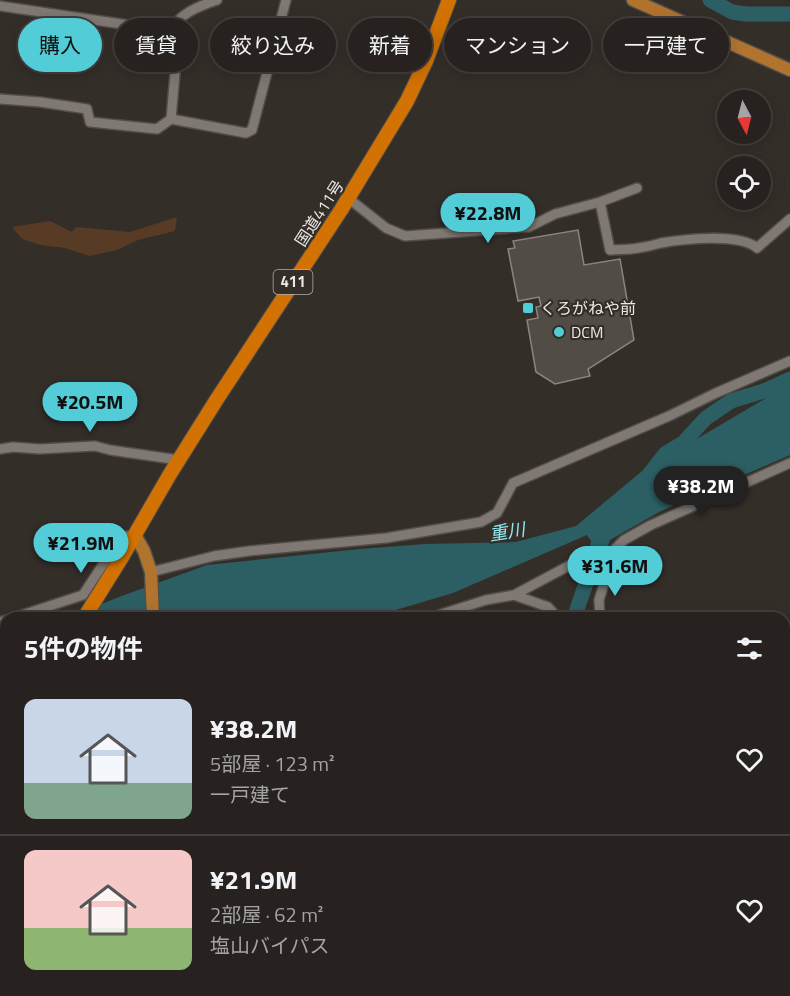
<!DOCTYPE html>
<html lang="ja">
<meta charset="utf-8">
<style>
body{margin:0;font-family:"Titillium Web","Noto Sans JP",sans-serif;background:#2f2a28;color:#f1f3f6;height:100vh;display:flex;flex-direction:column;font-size:22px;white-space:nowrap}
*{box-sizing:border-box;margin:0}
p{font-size:20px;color:#a4a4a4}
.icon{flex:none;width:33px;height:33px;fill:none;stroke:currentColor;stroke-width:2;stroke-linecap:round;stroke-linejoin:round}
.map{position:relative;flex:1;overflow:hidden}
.sheet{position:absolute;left:0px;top:612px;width:790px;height:384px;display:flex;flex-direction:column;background:#27221f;border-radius:18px 18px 0 0;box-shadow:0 3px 15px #0003,0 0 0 2px #433f3d}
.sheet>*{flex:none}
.banner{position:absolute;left:18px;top:18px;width:754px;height:54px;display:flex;gap:12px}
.needle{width:39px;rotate:173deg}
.tools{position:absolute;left:717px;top:90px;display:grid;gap:12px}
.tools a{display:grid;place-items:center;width:54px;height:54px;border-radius:50%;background:#27221f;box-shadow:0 3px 15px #0003,0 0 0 2px #433f3d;font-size:30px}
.price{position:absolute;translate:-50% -51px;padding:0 14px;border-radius:21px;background:#52ccd6;color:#111;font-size:20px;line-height:39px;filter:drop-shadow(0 2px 3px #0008)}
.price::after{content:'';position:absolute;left:50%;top:36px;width:18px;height:14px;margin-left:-9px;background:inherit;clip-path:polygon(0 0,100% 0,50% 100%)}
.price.on{background:#222;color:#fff}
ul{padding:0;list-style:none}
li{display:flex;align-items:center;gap:18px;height:150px;padding:0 24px}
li+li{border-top:2px solid #433f3d}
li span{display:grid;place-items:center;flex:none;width:168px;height:120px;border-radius:12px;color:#555}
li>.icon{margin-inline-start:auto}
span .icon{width:72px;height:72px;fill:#fffc;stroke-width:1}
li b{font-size:26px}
h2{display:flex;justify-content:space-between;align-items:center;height:72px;padding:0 24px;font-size:26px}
.tag{padding:0 21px;border-radius:27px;background:#27221f;box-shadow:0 3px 15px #0003,0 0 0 2px #433f3d;font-size:21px;line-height:54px}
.tag.on{background:#52ccd6;color:#111}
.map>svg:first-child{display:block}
.green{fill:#583b25}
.water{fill:#2c5f64}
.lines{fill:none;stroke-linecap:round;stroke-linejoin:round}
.stream{stroke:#2c5f64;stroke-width:2}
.river{stroke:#2c5f64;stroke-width:15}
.building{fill:#524c47;stroke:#8b847f;stroke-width:1.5}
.minor-casing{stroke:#514d49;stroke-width:12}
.major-casing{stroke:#514d49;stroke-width:15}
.highway-casing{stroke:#514d49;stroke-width:16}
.minor{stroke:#7f7873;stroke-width:9}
.major{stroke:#b1742f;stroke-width:12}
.highway{stroke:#d27202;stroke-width:14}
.poi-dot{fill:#52ccd6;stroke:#342e29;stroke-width:2}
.labels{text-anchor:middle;stroke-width:4.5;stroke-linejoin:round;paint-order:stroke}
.shield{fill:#342e29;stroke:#b5b0ad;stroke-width:1.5}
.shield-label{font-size:15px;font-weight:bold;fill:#ece8e5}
.street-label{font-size:16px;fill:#ece8e5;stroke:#342e29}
.poi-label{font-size:16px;fill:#ece8e5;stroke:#342e29;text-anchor:start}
.water-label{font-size:18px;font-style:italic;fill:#90e8f0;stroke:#342e29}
</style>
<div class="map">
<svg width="790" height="996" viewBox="0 0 790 996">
<rect width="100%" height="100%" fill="#342e29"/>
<path class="green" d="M 177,217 L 175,231 L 138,240 L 117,250 L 89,256 L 65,248 L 41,245 L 22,239 L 12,227 L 50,221 L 72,232 L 76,227 L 130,232 Z"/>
<path class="water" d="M 790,384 L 790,455 L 659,512 L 610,540 L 602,562 L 585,556 L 592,542 L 587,535 L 453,593 L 369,618 L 67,618 L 119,597 L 207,565 L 360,549 L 425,544 L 516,542 L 576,526 L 641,472 Z
M 6,635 L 6,689 L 0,692 L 0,637 Z"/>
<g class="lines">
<path class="stream" d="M 0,829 L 6,828"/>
<path class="river" d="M 710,0 L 732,12 L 746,14 L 790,14
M 647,477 L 665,454 L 683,443 L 706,418 L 731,401 L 764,391 L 790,379
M 574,618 L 596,554 L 599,540
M 554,990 L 558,996"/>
</g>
<path class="building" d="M 578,230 L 584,265 L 620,259 L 634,340 L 588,369 L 590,376 L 555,384 L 536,372 L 527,320 L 538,318 L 536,307 L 541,306 L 539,297 L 518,301 L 508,249 L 515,248 L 513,241 Z
M 0,974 L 6,974 L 6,990 L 22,990 L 22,996 L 0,996 Z"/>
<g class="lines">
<g class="minor-casing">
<path id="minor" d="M 0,6 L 169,31
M 0,99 L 40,102 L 87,109 L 90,122 L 157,129 L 171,119 L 246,133 L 252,130 L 286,0
M 171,119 L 175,73 L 169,31 C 182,13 196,7 217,0
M 348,198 L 386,228 L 405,236 L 529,227 L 555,214 L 600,202 L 637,188
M 600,202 L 610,250 C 619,249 629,250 638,248 C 646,247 653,245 661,243 C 684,239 739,233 757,248 L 790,219
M 0,449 L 13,447 L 40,449 L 95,446 L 110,450 L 179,460
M 151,572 L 214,556 L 249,551 L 386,538 L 481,522 L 497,513 L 513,483 L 669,416 L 716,393 L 790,361
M 514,595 L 574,563 L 586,563 L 609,571
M 13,618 L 83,595 L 121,537 L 135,535
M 429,618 L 486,600 L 514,595 L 548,607 L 558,618
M 600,618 L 599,600 L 615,549 L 624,540 L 651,525 L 790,463
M 0,622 L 6,620
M 0,732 L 6,735
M 784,782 L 790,780
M 784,828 L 790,829
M 190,990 L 190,996
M 327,996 L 327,990
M 660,996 L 660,990
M 749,996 L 749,990"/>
</g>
<g class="major-casing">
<path id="major" d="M 633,0 L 790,70
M 135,535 L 144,551 L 151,572 L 153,618
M 78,996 L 81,990"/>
</g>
<g class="highway-casing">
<path id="highway" d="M 84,618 L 122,557 L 170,474 L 217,399 L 341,210 L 407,101 L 426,61 L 449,0
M 0,753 L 6,743"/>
</g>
<use href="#minor" class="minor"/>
<use href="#major" class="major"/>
<use href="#highway" class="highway"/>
</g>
<g class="poi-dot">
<rect x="522" y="302" width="12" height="12" rx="3"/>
<circle cx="559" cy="332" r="6"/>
</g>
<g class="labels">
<rect class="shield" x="273.5" y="270" width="39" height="24" rx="4.5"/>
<g class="shield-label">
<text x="293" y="287">411</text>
</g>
<g class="street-label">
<text transform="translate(319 213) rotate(-57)" y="6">国道411号</text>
</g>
<g class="poi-label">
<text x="540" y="314">くろがねや前</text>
<text x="571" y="338">DCM</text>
</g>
<g class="water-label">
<text transform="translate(507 532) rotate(-9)" y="6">重川</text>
</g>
</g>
</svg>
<div class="tools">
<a><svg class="needle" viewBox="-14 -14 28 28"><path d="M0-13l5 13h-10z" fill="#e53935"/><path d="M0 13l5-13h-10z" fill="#a4a4a4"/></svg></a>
<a><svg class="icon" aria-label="locate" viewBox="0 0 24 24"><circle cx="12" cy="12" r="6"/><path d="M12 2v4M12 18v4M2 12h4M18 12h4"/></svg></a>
</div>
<b class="price" style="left:488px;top:244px">¥22.8M</b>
<b class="price" style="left:90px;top:433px">¥20.5M</b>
<b class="price on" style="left:701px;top:517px">¥38.2M</b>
<b class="price" style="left:81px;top:574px">¥21.9M</b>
<b class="price" style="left:615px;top:597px">¥31.6M</b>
<div class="banner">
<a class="tag on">購入</a>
<a class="tag">賃貸</a>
<a class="tag">絞り込み</a>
<a class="tag">新着</a>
<a class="tag">マンション</a>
<a class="tag">一戸建て</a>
</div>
<section class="sheet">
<h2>5件の物件<svg class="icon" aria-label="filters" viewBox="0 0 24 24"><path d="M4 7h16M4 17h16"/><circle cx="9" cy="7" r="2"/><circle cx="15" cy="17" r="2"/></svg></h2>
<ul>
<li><span style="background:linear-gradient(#c9d6e8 70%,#7fa58c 0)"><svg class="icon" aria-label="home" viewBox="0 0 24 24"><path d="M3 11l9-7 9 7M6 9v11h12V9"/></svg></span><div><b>¥38.2M</b><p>5部屋 · 123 m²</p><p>一戸建て</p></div><svg class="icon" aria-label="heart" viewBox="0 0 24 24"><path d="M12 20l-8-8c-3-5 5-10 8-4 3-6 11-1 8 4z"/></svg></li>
<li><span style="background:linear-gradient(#f6c9c9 65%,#8fb573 0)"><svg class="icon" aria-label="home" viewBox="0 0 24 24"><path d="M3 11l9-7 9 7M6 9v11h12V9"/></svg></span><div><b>¥21.9M</b><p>2部屋 · 62 m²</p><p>塩山バイパス</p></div><svg class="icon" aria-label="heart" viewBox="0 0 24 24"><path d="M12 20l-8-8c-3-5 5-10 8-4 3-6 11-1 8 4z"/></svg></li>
</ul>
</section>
</div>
